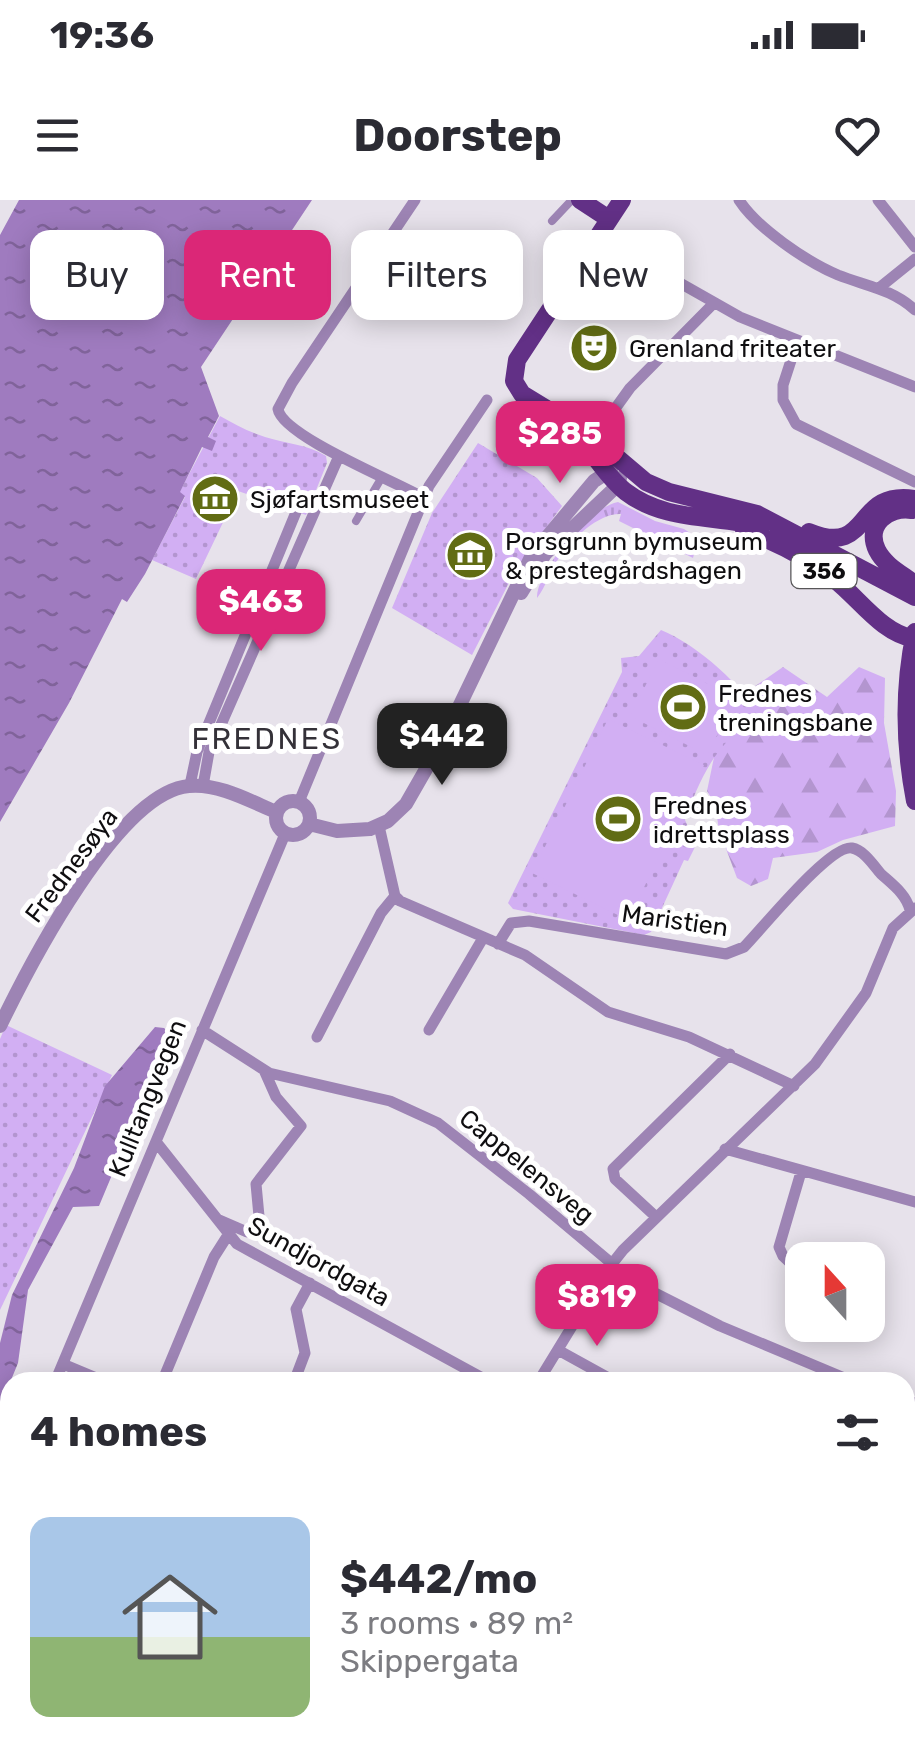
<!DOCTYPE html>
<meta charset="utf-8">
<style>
body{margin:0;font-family:Rubik,sans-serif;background:#f7f7f7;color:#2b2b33;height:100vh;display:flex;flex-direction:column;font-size:38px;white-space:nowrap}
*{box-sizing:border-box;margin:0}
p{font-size:32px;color:#7c7c81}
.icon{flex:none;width:55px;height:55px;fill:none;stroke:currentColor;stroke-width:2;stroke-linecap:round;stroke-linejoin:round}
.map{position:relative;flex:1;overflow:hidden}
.panel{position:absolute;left:0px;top:1172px;width:915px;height:392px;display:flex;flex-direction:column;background:#fff;border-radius:30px 30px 0 0;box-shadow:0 5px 25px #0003}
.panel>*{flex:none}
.top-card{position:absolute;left:30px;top:30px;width:855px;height:90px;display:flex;gap:20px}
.needle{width:65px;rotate:339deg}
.tools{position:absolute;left:785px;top:1042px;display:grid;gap:20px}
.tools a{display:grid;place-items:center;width:100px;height:100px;border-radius:20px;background:#fff;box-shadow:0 5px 25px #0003;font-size:50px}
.price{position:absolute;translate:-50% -85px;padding:0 22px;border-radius:20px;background:#db2777;color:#fff;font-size:32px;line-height:65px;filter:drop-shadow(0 2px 5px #0008)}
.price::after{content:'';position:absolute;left:50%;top:60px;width:30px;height:22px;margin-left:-15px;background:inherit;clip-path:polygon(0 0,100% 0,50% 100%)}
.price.selected{background:#222;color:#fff}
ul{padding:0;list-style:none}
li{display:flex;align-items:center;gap:30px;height:250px;padding:0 30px}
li+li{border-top:2px solid #e1e1e2}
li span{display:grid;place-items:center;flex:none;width:280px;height:200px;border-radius:20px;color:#555}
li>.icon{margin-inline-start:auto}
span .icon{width:120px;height:120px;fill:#fffc;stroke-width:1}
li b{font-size:42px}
h2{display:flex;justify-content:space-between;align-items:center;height:120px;padding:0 30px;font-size:42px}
.chip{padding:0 35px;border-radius:20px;background:#fff;box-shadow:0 5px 25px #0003;font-size:35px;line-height:90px}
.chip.selected{background:#db2777;color:#fff}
.status{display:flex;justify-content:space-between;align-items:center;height:70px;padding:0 50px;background:#fff;direction:ltr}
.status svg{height:28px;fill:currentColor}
header{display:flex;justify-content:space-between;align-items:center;height:130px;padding:0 30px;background:#fff;font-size:45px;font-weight:700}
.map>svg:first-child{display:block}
.grass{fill:url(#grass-tufts)}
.forest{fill:url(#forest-firs)}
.park{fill:url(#park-dots)}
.garden{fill:#d2aff3}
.water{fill:url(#water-ripples)}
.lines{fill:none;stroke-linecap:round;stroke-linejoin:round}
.pedestrian{stroke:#9d84b4;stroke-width:8}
.minor{stroke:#9d84b4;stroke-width:11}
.tertiary{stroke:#9d84b4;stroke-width:14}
.primary{stroke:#623086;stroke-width:18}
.trunk{stroke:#58187d;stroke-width:18}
.labels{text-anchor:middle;stroke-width:10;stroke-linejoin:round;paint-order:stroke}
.shield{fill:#fff;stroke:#575658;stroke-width:2.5}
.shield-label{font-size:22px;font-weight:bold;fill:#0f0e10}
.poi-label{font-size:25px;fill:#0f0e10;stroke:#fff;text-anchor:start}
.street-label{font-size:25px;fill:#0f0e10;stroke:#fff}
.quarter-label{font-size:30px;letter-spacing:2.5px;fill:#343138;stroke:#fff}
</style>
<div class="status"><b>19:36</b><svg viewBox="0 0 49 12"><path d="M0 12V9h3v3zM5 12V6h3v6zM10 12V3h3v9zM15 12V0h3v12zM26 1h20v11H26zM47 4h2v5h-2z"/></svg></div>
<header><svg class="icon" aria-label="menu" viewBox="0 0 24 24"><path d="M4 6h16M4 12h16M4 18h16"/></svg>Doorstep<svg class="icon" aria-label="heart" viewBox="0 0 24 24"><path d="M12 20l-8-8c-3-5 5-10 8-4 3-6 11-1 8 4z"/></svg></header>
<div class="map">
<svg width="915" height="1564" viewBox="0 0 915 1564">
<defs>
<pattern id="grass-tufts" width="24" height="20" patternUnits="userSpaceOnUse" patternTransform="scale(2.5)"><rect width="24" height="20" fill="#d2aff3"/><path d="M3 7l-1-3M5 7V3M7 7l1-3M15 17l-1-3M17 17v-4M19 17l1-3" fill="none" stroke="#b395cf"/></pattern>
<pattern id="forest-firs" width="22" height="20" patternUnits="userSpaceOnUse" patternTransform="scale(2.5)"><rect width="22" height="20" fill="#d2aff3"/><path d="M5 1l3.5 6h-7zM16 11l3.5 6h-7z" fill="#b395cf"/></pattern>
<pattern id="park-dots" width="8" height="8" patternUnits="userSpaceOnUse" patternTransform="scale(2.5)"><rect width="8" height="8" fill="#d2aff3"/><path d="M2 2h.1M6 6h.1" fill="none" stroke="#b395cf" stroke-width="1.8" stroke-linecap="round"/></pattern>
<pattern id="water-ripples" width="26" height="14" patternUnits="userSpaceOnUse" patternTransform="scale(2.5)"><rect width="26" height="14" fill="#9f7bbf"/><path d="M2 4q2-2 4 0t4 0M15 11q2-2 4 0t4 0" fill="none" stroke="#80639a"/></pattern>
</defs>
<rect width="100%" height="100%" fill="#e7e2eb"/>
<path class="grass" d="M 618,302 L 655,321 L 684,329 L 698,338 L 693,358 L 619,321 L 621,314 C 599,313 573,338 561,355 C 551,368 546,387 537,398 C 536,371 591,306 618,302 Z"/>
<path class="forest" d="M 783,467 L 827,497 L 859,467 L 885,478 L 884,523 L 896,591 L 895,626 L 843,640 L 817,652 L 773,658 L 768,679 L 751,686 L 737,678 L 719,630 L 715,604 L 707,591 L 717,543 L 748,491 Z
M 232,1555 L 365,1555 L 377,1564 L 224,1564 Z"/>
<path class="park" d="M 220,216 C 234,224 249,232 265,237 C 287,244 307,244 326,256 L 327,263 L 306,315 L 238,291 L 196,379 L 152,360 L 185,297 L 179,293 Z
M 478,243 L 537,278 L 562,306 L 516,369 L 472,455 L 392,408 L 432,313 Z
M 661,430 C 696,444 746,487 760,520 C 718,535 699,581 685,620 L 696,645 L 688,661 L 684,660 L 651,732 L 644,735 L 513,709 L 508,703 L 622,472 L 621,458 L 639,456 Z
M 6,825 L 112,875 L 0,1110 L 0,839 Z"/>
<path class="garden" d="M 659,459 L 736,498 L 707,555 L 630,516 Z
M 608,519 L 704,565 L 628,720 L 532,673 Z"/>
<path class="water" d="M 19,0 L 312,0 L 201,167 L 219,216 L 208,237 L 216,241 L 212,251 L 202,247 L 180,292 L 185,296 L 145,374 L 127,402 L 122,399 L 69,503 L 0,622 L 0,35 Z
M 155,827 L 164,828 L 171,834 L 99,1006 L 73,1007 L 28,1090 L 18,1163 L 0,1207 L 0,1143 L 12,1095 L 74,968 L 105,886 Z
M 0,1443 L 10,1448 L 10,1555 L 161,1555 L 163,1564 L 0,1564 Z"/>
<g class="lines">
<path class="pedestrian" d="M 552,21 L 569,3
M 356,321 L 382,277"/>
<path class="minor" d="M 415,0 L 292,183 L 278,209 C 282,236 397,282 424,298
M 739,0 C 757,28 807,62 838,75 C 866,86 892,89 915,110
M 878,0 L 915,47
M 627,53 L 740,117 L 915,187
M 879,88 L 915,59
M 797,142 L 783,185 L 783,200 L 796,224 L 915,282
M 594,238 L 630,188 L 713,104
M 190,585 L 197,552 L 296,312
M 203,586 L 209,552 L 339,256
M 299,602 L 429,286 L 487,200
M 379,626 L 395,696 L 400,701 L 525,755 L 608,812 L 689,837 L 794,886
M 498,744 L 511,723 L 529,721 L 726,754 L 744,747 C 762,729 830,644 852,648 C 864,650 874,666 881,674 C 893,685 906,694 910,710
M 202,830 L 269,873 L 390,901 L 438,923 L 529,994 L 635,1083 L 720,1126 L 854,1182
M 429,830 L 483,738
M 317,837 L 381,713 L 395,696
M 157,943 L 237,1044 L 490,1182
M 725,949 L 915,1002
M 801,972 L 779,1047 L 783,1056 L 802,1074
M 655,1016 L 615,979 L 613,969 L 730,854
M 217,1019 L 247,1032 L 260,1027 L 256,984 L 301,926 L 276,897 L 264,870
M 558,1150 L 616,1182
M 63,1164 L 106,1182
M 55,1182 L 285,634
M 162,1182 L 214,1057 L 228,1035
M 294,1182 L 305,1153 L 296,1109 L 310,1083
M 538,1182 L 604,1074 L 623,1050 L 815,864 L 866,793 L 893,728 L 915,708
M 905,1200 L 915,1203
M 905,1305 L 915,1306
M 905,1553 L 915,1554
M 467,1555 L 480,1564
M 690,1555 L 702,1564"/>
<path class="tertiary" d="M 521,393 L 545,354 L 618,285 L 620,278
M276 618a17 17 0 1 1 34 0a17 17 0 1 1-34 0Z
M 309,624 L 337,631 L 370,629 L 388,621 L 406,604 L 445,536 L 532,355 L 594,281 L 611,270
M 0,826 C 29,766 118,592 189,586 C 218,583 250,601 276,612
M 0,1313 L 7,1340 L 2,1362"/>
<path class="primary" d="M 580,0 L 609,19
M 622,0 L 517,160 L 514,181 L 522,194 L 594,238 L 646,282 L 669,292 L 757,314 L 915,397
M 574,234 C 594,251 605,276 626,292 C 665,322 716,315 761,327
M 912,310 C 888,306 865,325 877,350 C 885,366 902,374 915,384
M 744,330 C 776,342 807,357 834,379 C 860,399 881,433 915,439
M 809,332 C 873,358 852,289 915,299
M 915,432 C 903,489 904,544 915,601"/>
<path class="trunk" d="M 0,1357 L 4,1370 L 0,1385
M 0,1400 L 10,1405
M 230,1555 L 245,1564"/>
</g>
<defs>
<g id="theatre-disc" transform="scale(2.5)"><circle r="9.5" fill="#616c14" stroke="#fff"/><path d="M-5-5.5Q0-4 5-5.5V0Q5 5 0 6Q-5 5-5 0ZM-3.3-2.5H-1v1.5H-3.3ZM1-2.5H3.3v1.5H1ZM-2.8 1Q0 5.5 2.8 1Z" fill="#fff"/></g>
<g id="museum-disc" transform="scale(2.5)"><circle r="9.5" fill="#616c14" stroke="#fff"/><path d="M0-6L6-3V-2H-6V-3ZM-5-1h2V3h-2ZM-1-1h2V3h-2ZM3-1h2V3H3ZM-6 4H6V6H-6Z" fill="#fff"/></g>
<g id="stadium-disc" transform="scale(2.5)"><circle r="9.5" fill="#616c14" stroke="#fff"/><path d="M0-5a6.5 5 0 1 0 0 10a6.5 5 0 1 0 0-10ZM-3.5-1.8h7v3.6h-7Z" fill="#fff"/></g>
</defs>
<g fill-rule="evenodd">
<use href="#theatre-disc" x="594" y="148"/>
<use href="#museum-disc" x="215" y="299"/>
<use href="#museum-disc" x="470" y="355"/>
<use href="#stadium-disc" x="683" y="507"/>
<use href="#stadium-disc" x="618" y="619"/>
</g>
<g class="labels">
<rect class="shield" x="791.5" y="354" width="65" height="34" rx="8"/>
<g class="shield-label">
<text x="824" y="379">356</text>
</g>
<g class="poi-label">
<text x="629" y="157">Grenland friteater</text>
<text x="250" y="308">Sjøfartsmuseet</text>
<text x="505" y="350">Porsgrunn bymuseum<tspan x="505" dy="29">&amp; prestegårdshagen</tspan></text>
<text x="718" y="502">Frednes<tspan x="718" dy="29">treningsbane</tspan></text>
<text x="653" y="614">Frednes<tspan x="653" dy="29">idrettsplass</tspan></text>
</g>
<g class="street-label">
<text transform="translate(71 665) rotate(-53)" y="9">Frednesøya</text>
<text transform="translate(675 720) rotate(8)" y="9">Maristien</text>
<text transform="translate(147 898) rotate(-68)" y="9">Kulltangvegen</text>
<text transform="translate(527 966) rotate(39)" y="9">Cappelensveg</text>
<text transform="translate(319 1061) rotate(29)" y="9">Sundjordgata</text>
</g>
<g class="quarter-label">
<text x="267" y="549">FREDNES</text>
</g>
</g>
</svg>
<div class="tools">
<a><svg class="needle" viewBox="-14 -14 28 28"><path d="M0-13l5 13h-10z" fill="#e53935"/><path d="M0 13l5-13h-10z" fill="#7c7c81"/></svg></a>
</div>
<b class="price" style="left:560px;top:286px">$285</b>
<b class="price" style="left:261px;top:454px">$463</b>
<b class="price selected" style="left:442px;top:588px">$442</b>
<b class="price" style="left:597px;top:1149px">$819</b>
<div class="top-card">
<a class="chip">Buy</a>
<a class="chip selected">Rent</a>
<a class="chip">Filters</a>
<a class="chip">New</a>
</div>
<section class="panel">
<h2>4 homes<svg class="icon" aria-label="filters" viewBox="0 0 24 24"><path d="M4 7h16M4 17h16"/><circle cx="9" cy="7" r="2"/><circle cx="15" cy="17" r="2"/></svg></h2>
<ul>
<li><span style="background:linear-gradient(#a9c7e8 60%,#8fb573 0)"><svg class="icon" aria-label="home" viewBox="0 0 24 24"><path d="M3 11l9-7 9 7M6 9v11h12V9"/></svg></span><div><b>$442/mo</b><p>3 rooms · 89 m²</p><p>Skippergata</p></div></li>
</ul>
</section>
</div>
